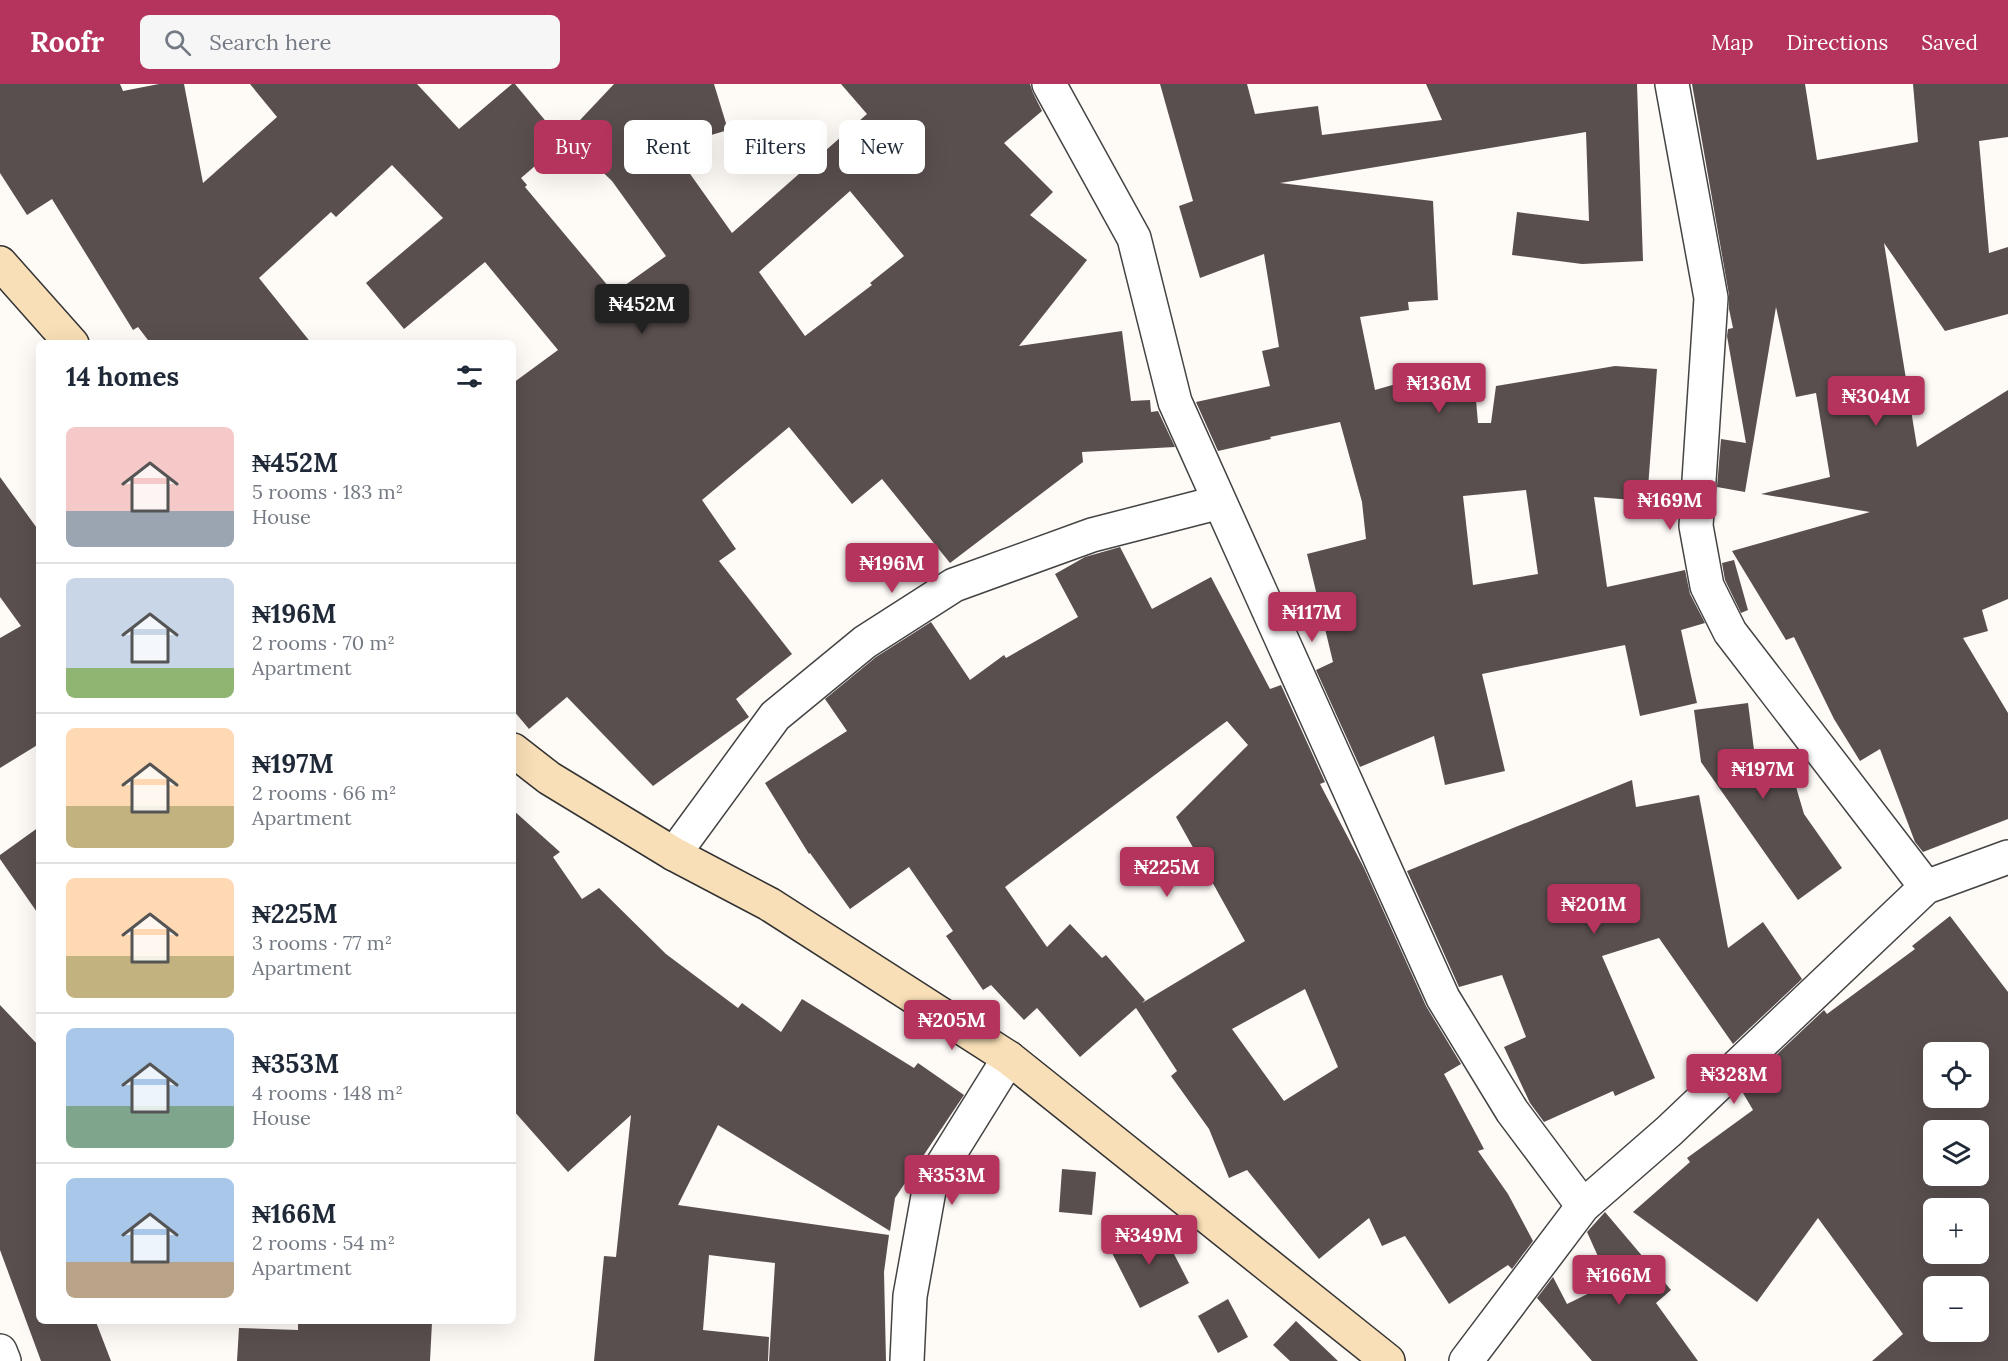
<!DOCTYPE html>
<meta charset="utf-8">
<style>
body{margin:0;font-family:Lora,serif;background:#f6f6f7;color:#1f2937;height:100vh;display:flex;flex-direction:column;font-size:22px;white-space:nowrap}
*{box-sizing:border-box;margin:0}
p{font-size:20px;color:#747a83}
.icon{flex:none;width:33px;height:33px;fill:none;stroke:currentColor;stroke-width:2;stroke-linecap:round;stroke-linejoin:round}
.map{position:relative;flex:1;overflow:hidden}
.details{position:absolute;left:36px;top:256px;width:480px;height:984px;display:flex;flex-direction:column;background:#fff;border-radius:9px;box-shadow:0 6px 24px #0002}
.details>*{flex:none}
.top-card{position:absolute;left:534px;top:36px;width:570px;height:54px;display:flex;gap:12px}
.controls{position:absolute;left:1923px;top:958px;display:grid;gap:12px}
.controls a{display:grid;place-items:center;width:66px;height:66px;border-radius:9px;background:#fff;box-shadow:0 6px 24px #0002;font-size:30px}
.price{position:absolute;translate:-50% -51px;padding:0 14px;border-radius:6px;background:#b5345d;color:#fff;font-size:20px;line-height:39px;filter:drop-shadow(0 2px 3px #0008)}
.price::after{content:'';position:absolute;left:50%;top:36px;width:18px;height:14px;margin-left:-9px;background:inherit;clip-path:polygon(0 0,100% 0,50% 100%)}
.price.selected{background:#222;color:#fff}
ul{padding:0;list-style:none}
li{display:flex;align-items:center;gap:18px;height:150px;padding:0 30px}
li+li{border-top:2px solid #e0e1e3}
li span{display:grid;place-items:center;flex:none;width:168px;height:120px;border-radius:9px;color:#555}
li>.icon{margin-inline-start:auto}
span .icon{width:72px;height:72px;fill:#fffc;stroke-width:1}
li b{font-size:26px}
h2{display:flex;justify-content:space-between;align-items:center;height:72px;padding:0 30px;font-size:26px}
.chip{padding:0 21px;border-radius:9px;background:#fff;box-shadow:0 6px 24px #0002;font-size:21px;line-height:54px}
.chip.selected{background:#b5345d;color:#fff}
header{display:flex;align-items:center;gap:36px;box-sizing:border-box;height:84px;padding:0 30px;background:#b5345d;color:#fff}
header strong{font-size:28px}
nav{display:flex;gap:33px;margin-inline-start:auto;font-size:21px}
.search{width:420px;height:54px;background:#f6f6f7;display:flex;align-items:center;gap:15px;box-sizing:border-box;padding:0 21px;border-radius:9px;color:#747a83;font-size:22px}
.map>svg:first-child{display:block}
.building{fill:#594f4e;fill-rule:evenodd}
.lines{fill:none;stroke-linecap:round;stroke-linejoin:round}
.minor-casing{stroke:#444;stroke-width:36}
.secondary-casing{stroke:#333;stroke-width:36}
.minor{stroke:#fff;stroke-width:33}
.secondary{stroke:#f8dfb7;stroke-width:33}
</style>
<header>
<strong>Roofr</strong>
<div class="search"><svg class="icon" aria-label="search" viewBox="0 0 24 24"><circle cx="10" cy="10" r="6"/><path d="M15 15l6 6"/></svg>Search here</div>
<nav><a>Map</a><a>Directions</a><a>Saved</a></nav>
</header>
<div class="map">
<svg width="2008" height="1277" viewBox="0 0 2008 1277">
<rect width="100%" height="100%" fill="#fefaf6"/>
<path class="building" d="M 0,0 L 120,0 L 123,7 L 159,0 L 184,0 L 203,99 L 277,33 L 250,0 L 417,0 L 459,45 L 512,0 L 515,0 L 563,58 L 521,94 L 527,101 L 525,103 L 614,209 L 666,172 L 612,97 L 565,52 L 614,0 L 714,0 L 728,46 L 671,63 L 732,149 L 867,30 L 841,0 L 1030,0 L 1033,9 L 1042,27 L 1004,59 L 1053,108 L 1030,131 L 1087,176 L 1019,262 L 1122,247 L 1131,317 L 1150,316 L 1151,328 L 1158,327 L 1175,363 L 1082,368 L 1083,378 L 950,479 L 882,395 L 852,420 L 789,343 L 702,416 L 736,465 L 719,477 L 792,570 L 736,615 L 749,633 L 653,702 L 567,613 L 529,645 L 513,626 L 513,299 L 558,266 L 485,178 L 404,245 L 366,199 L 443,134 L 392,81 L 336,133 L 331,128 L 259,194 L 312,260 L 151,260 L 138,243 L 133,246 L 52,115 L 27,131 L 0,89 ZM 850,107 L 904,172 L 870,199 L 872,201 L 805,252 L 759,188 Z
M 1160,0 L 1247,0 L 1255,30 L 1318,22 L 1322,51 L 1442,36 L 1426,0 L 1637,0 L 1643,177 L 1582,180 L 1512,171 L 1517,128 L 1589,137 L 1586,48 L 1280,99 L 1433,117 L 1438,216 L 1408,218 L 1409,226 L 1360,233 L 1375,306 L 1448,285 L 1455,309 L 1475,305 L 1478,339 L 1491,339 L 1496,302 L 1615,282 L 1657,285 L 1647,417 L 1594,413 L 1607,503 L 1685,486 L 1690,510 L 1705,539 L 1681,546 L 1697,619 L 1640,632 L 1625,561 L 1482,590 L 1505,687 L 1445,701 L 1434,652 L 1360,683 L 1316,586 L 1333,578 L 1307,470 L 1366,455 L 1362,418 L 1340,338 L 1270,353 L 1271,355 L 1218,367 L 1196,318 L 1270,302 L 1262,267 L 1279,263 L 1264,170 L 1200,194 L 1179,122 L 1193,117 ZM 1526,406 L 1538,490 L 1473,501 L 1463,412 Z
M 1692,0 L 1805,0 L 1817,76 L 1918,58 L 1913,0 L 2008,0 L 2008,53 L 1979,57 L 1989,169 L 2008,163 L 2008,230 L 1945,247 L 1884,159 L 1917,363 L 2008,306 L 2008,515 L 1982,526 L 1988,547 L 1963,554 L 2008,629 L 2008,735 L 1923,768 L 1915,758 L 1880,665 L 1860,677 L 1834,635 L 1794,553 L 1786,556 L 1732,467 L 1870,428 L 1761,410 L 1830,393 L 1816,309 L 1796,313 L 1776,223 L 1745,408 L 1717,403 L 1721,355 L 1746,359 L 1727,252 L 1728,245 L 1733,244 L 1729,225 L 1729,211 Z
M 0,393 L 39,447 L 39,660 L 0,684 L 0,554 L 21,542 L 0,513 Z
M 1120,463 L 1152,525 L 1211,493 L 1270,605 L 1281,601 L 1325,698 L 1320,700 L 1364,784 L 1426,922 L 1461,980 L 1444,990 L 1484,1065 L 1478,1067 L 1508,1110 L 1533,1157 L 1512,1185 L 1508,1181 L 1449,1220 L 1405,1152 L 1382,1162 L 1369,1134 L 1319,1175 L 1247,1086 L 1229,1094 L 1209,1045 L 1171,992 L 1177,987 L 1136,924 L 1080,973 L 1037,924 L 1024,936 L 991,901 L 983,906 L 946,852 L 953,847 L 909,783 L 850,825 L 810,769 L 809,770 L 765,699 L 847,647 L 825,615 L 876,573 L 931,538 L 970,596 L 1004,571 L 1006,574 L 1078,533 L 1055,490 L 1085,473 ZM 1227,637 L 1248,661 L 1176,733 L 1245,857 L 1142,919 L 1145,916 L 1106,871 L 1102,874 L 1070,840 L 1047,863 L 1005,803 ZM 1305,905 L 1338,983 L 1284,1017 L 1232,945 Z
M 1734,476 L 1748,526 L 1741,529 L 1725,496 L 1722,479 Z
M 1748,619 L 1759,705 L 1794,696 L 1804,730 L 1842,784 L 1798,816 L 1701,678 L 1694,626 Z
M 1632,696 L 1636,723 L 1699,711 L 1728,864 L 1763,838 L 1802,895 L 1733,960 L 1659,854 L 1602,872 L 1655,994 L 1615,1012 L 1613,1007 L 1544,1038 L 1530,1019 L 1504,963 L 1526,953 L 1502,891 L 1459,903 L 1407,787 Z
M 513,726 L 560,768 L 553,773 L 582,815 L 599,804 L 666,870 L 738,924 L 742,919 L 781,948 L 802,915 L 914,984 L 918,979 L 964,1011 L 895,1114 L 890,1147 L 718,1041 L 678,1121 L 889,1151 L 884,1188 L 886,1277 L 769,1277 L 775,1179 L 709,1171 L 703,1246 L 769,1253 L 768,1277 L 594,1277 L 604,1172 L 616,1173 L 631,1031 L 568,1088 L 513,1026 Z
M 39,743 L 39,831 L 0,775 L 0,771 Z
M 1950,832 L 2008,908 L 2008,1277 L 1872,1277 L 1903,1250 L 1818,1134 L 1757,1218 L 1633,1128 L 1690,1078 L 1687,1074 L 1753,1026 L 1743,1009 L 1759,998 L 1755,991 L 1824,926 L 1827,930 L 1915,865 L 1912,862 ZM 1934,969 L 1978,969 L 1978,1014 L 1934,1014 ZM 1934,1047 L 1978,1047 L 1978,1092 L 1934,1092 ZM 1934,1125 L 1978,1125 L 1978,1170 L 1934,1170 ZM 1934,1203 L 1978,1203 L 1978,1248 L 1934,1248 Z
M 0,921 L 39,962 L 39,1238 L 96,1238 L 111,1277 L 41,1277 L 0,1166 Z
M 1062,1085 L 1096,1088 L 1092,1131 L 1059,1128 Z
M 1605,1128 L 1671,1206 L 1656,1219 L 1698,1277 L 1592,1277 L 1537,1214 L 1553,1193 L 1567,1220 L 1610,1199 L 1587,1148 Z
M 1159,1141 L 1189,1199 L 1140,1224 L 1110,1165 Z
M 1228,1215 L 1248,1253 L 1218,1269 L 1198,1232 Z
M 1296,1237 L 1338,1277 L 1290,1277 L 1273,1261 Z
M 298,1238 L 432,1238 L 430,1277 L 237,1277 L 239,1244 L 298,1246 Z"/>
<g class="lines">
<g class="minor-casing">
<path id="minor" d="M 1049,0 L 1134,154 L 1175,318 L 1443,914 L 1512,1027 L 1583,1122
M 1672,0 L 1711,214 L 1696,442 L 1707,502 L 1730,548 L 1926,803
M 674,770 L 775,632 L 865,558 L 954,501 L 1092,451 L 1220,418
M 0,1267 L 4,1277
M 907,1277 L 910,1212 L 930,1101 L 1009,974
M 1466,1277 L 1583,1122 L 1669,1047 L 1926,803 L 2008,773"/>
</g>
<g class="secondary-casing">
<path id="secondary" d="M 0,179 L 72,260
M 513,666 L 549,694 L 674,770 L 769,820 L 1009,974 L 1388,1277"/>
</g>
<use href="#minor" class="minor"/>
<use href="#secondary" class="secondary"/>
</g>
</svg>
<div class="controls">
<a><svg class="icon" aria-label="locate" viewBox="0 0 24 24"><circle cx="12" cy="12" r="6"/><path d="M12 2v4M12 18v4M2 12h4M18 12h4"/></svg></a>
<a><svg class="icon" aria-label="layers" viewBox="0 0 24 24"><path d="M12 4l9 5-9 5-9-5zM3 14l9 5 9-5"/></svg></a>
<a>+</a>
<a>−</a>
</div>
<b class="price selected" style="left:642px;top:251px">₦452M</b>
<b class="price" style="left:1439px;top:330px">₦136M</b>
<b class="price" style="left:1876px;top:343px">₦304M</b>
<b class="price" style="left:1670px;top:447px">₦169M</b>
<b class="price" style="left:892px;top:510px">₦196M</b>
<b class="price" style="left:1312px;top:559px">₦117M</b>
<b class="price" style="left:1763px;top:716px">₦197M</b>
<b class="price" style="left:1167px;top:814px">₦225M</b>
<b class="price" style="left:1594px;top:851px">₦201M</b>
<b class="price" style="left:952px;top:967px">₦205M</b>
<b class="price" style="left:1734px;top:1021px">₦328M</b>
<b class="price" style="left:952px;top:1122px">₦353M</b>
<b class="price" style="left:1149px;top:1182px">₦349M</b>
<b class="price" style="left:1619px;top:1222px">₦166M</b>
<div class="top-card">
<a class="chip selected">Buy</a>
<a class="chip">Rent</a>
<a class="chip">Filters</a>
<a class="chip">New</a>
</div>
<section class="details">
<h2>14 homes<svg class="icon" aria-label="filters" viewBox="0 0 24 24"><path d="M4 7h16M4 17h16"/><circle cx="9" cy="7" r="2"/><circle cx="15" cy="17" r="2"/></svg></h2>
<ul>
<li><span style="background:linear-gradient(#f6c9c9 70%,#9aa5b1 0)"><svg class="icon" aria-label="home" viewBox="0 0 24 24"><path d="M3 11l9-7 9 7M6 9v11h12V9"/></svg></span><div><b>₦452M</b><p>5 rooms · 183 m²</p><p>House</p></div></li>
<li><span style="background:linear-gradient(#c9d6e8 75%,#8fb573 0)"><svg class="icon" aria-label="home" viewBox="0 0 24 24"><path d="M3 11l9-7 9 7M6 9v11h12V9"/></svg></span><div><b>₦196M</b><p>2 rooms · 70 m²</p><p>Apartment</p></div></li>
<li><span style="background:linear-gradient(#ffd9b3 65%,#c2b280 0)"><svg class="icon" aria-label="home" viewBox="0 0 24 24"><path d="M3 11l9-7 9 7M6 9v11h12V9"/></svg></span><div><b>₦197M</b><p>2 rooms · 66 m²</p><p>Apartment</p></div></li>
<li><span style="background:linear-gradient(#ffd9b3 65%,#c2b280 0)"><svg class="icon" aria-label="home" viewBox="0 0 24 24"><path d="M3 11l9-7 9 7M6 9v11h12V9"/></svg></span><div><b>₦225M</b><p>3 rooms · 77 m²</p><p>Apartment</p></div></li>
<li><span style="background:linear-gradient(#a9c7e8 65%,#7fa58c 0)"><svg class="icon" aria-label="home" viewBox="0 0 24 24"><path d="M3 11l9-7 9 7M6 9v11h12V9"/></svg></span><div><b>₦353M</b><p>4 rooms · 148 m²</p><p>House</p></div></li>
<li><span style="background:linear-gradient(#a9c7e8 70%,#b9a48a 0)"><svg class="icon" aria-label="home" viewBox="0 0 24 24"><path d="M3 11l9-7 9 7M6 9v11h12V9"/></svg></span><div><b>₦166M</b><p>2 rooms · 54 m²</p><p>Apartment</p></div></li>
</ul>
</section>
</div>
